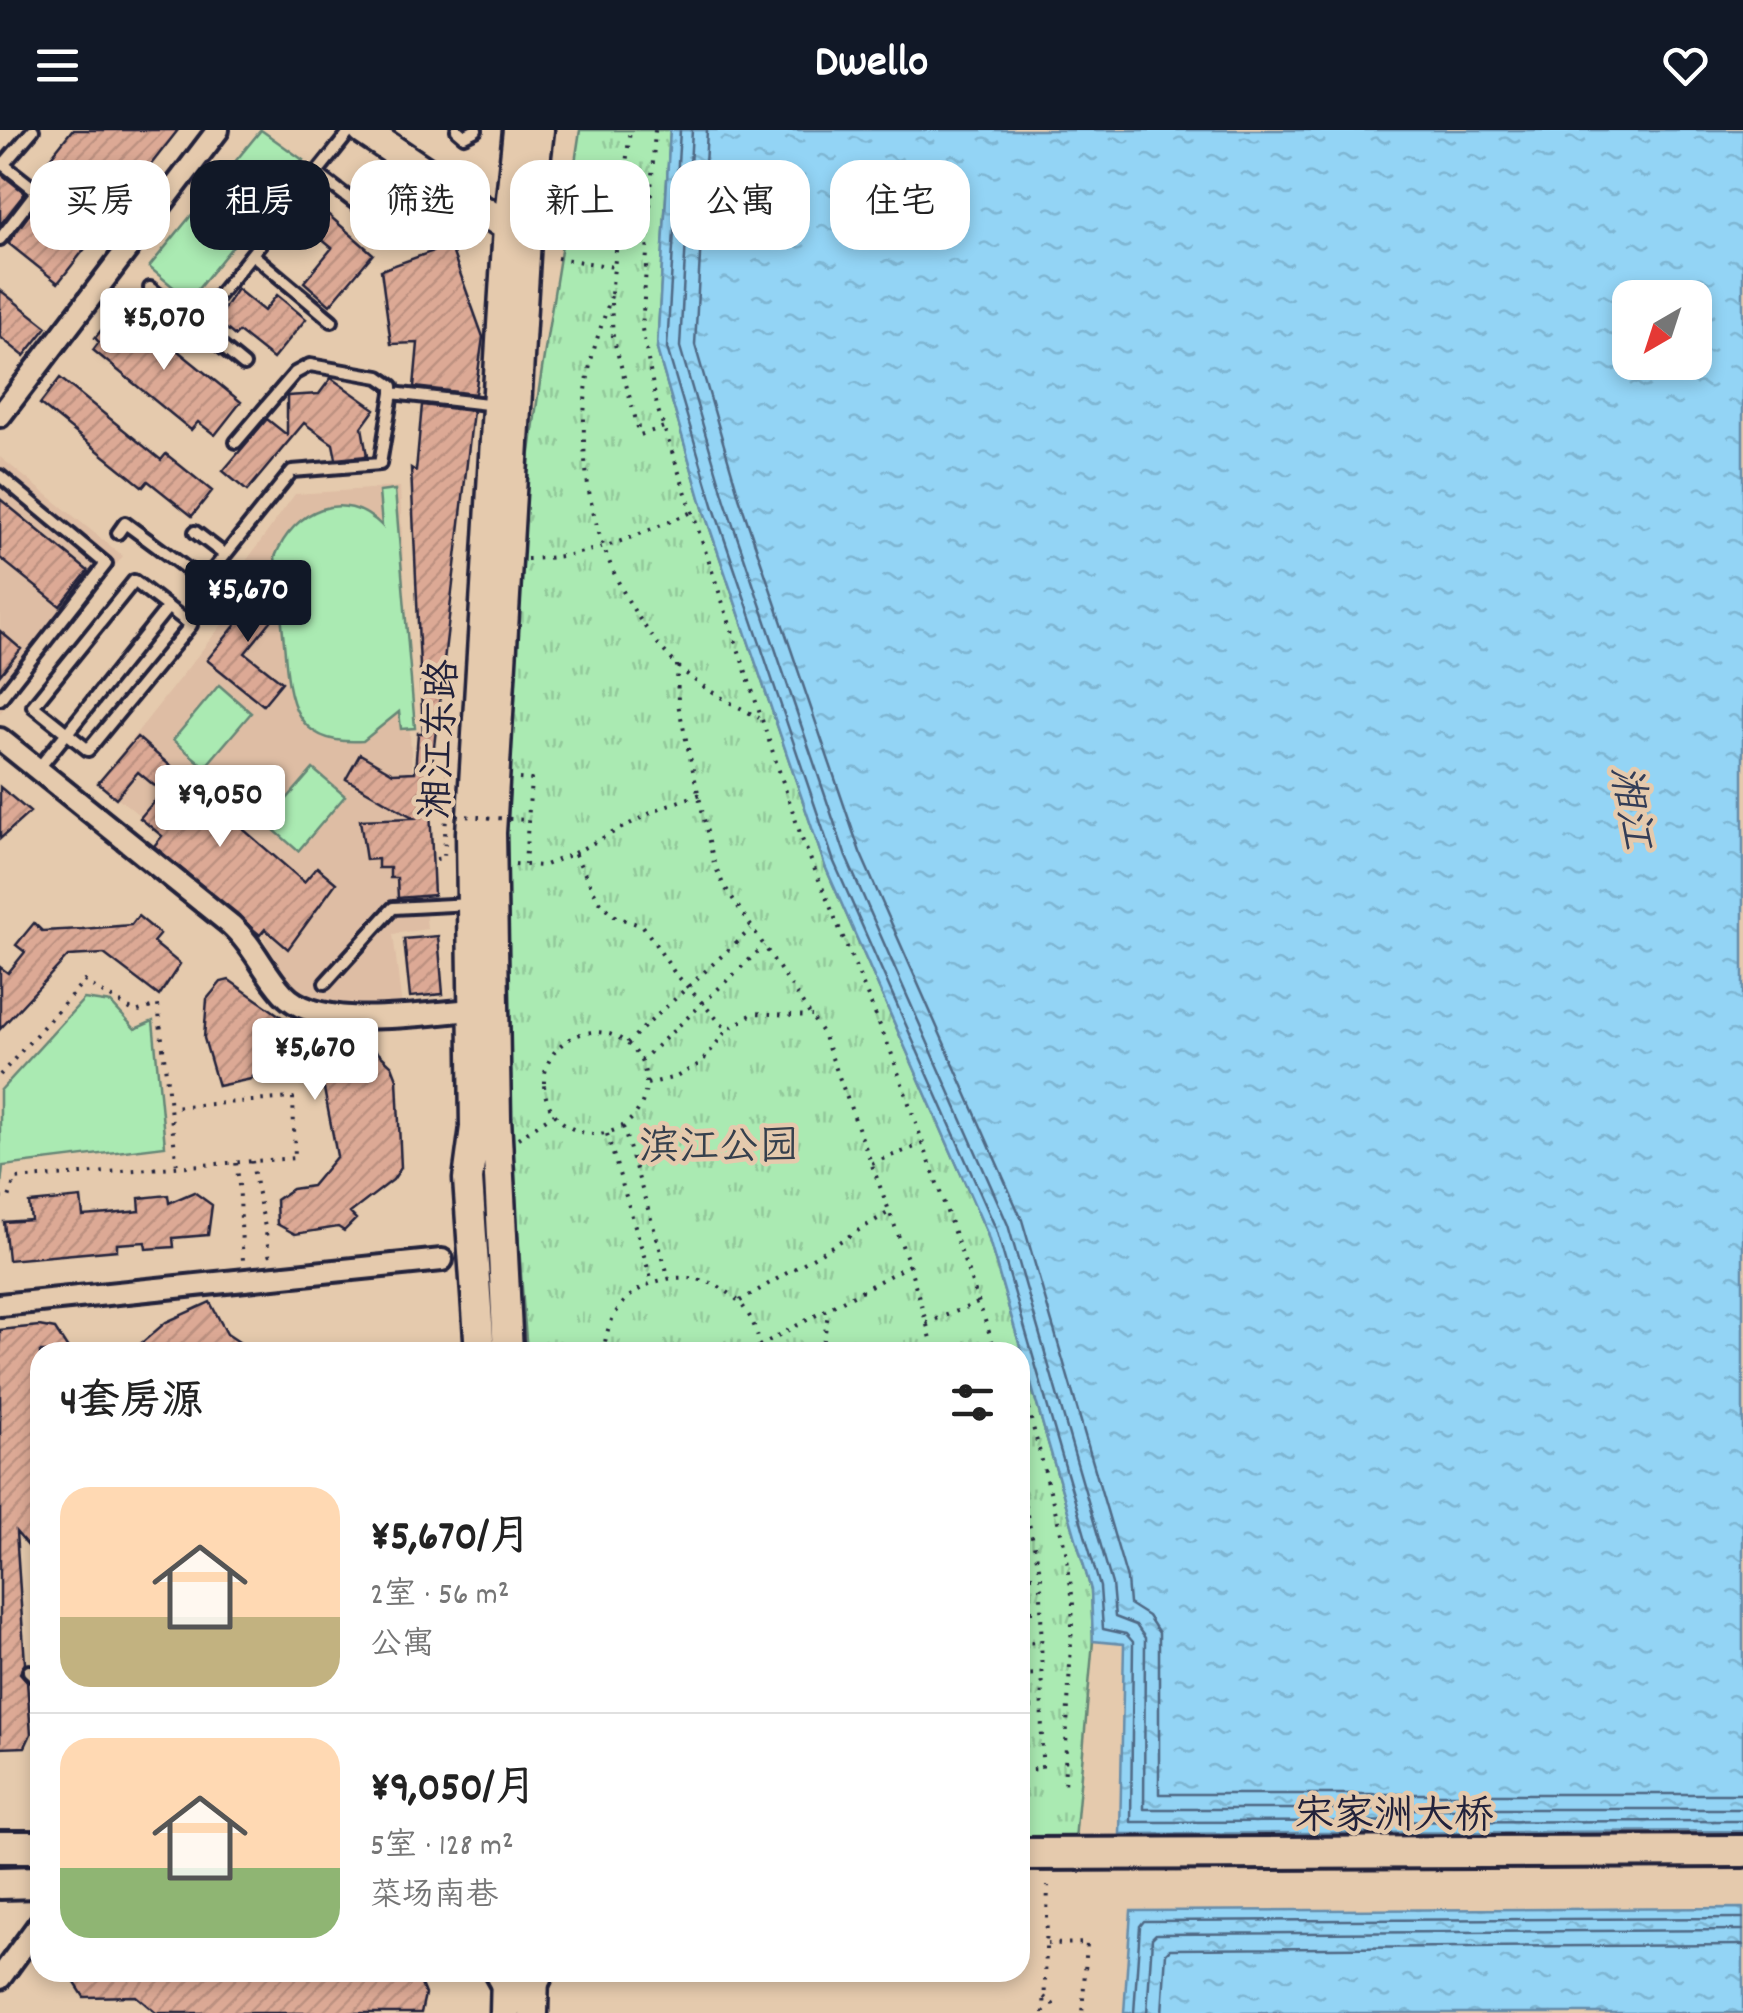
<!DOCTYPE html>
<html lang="zh">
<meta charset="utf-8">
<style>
body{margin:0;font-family:Dekko,"LXGW WenKai TC",sans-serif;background:#f2f2f2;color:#222;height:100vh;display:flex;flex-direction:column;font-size:38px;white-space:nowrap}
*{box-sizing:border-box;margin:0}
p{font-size:32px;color:#767676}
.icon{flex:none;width:55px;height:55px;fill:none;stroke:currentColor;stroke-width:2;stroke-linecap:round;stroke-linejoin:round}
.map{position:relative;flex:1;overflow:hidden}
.panel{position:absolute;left:30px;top:1212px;width:1000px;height:640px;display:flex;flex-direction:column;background:#fff;border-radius:30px;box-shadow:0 5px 15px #0003}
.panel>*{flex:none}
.top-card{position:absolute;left:30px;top:30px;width:1000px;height:90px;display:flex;gap:20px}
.needle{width:65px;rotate:219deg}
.tools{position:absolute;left:1612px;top:150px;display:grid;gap:20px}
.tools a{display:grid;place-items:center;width:100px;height:100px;border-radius:20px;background:#fff;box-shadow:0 5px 15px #0003;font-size:50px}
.price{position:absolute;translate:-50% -85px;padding:0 22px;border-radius:10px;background:#fff;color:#222;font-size:32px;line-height:65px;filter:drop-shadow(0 2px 5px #0008)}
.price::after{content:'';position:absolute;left:50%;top:60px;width:30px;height:22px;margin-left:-15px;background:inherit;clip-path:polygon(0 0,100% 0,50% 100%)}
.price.current{background:#111827;color:#fff}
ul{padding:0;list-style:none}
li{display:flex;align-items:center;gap:30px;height:250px;padding:0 30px}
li+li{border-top:2px solid #e0e0e0}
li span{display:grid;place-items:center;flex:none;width:280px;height:200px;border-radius:30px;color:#555}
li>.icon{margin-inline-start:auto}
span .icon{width:120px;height:120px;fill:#fffc;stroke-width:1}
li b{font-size:42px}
h2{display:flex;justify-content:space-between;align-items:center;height:120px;padding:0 30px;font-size:42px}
.tag{padding:0 35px;border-radius:30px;background:#fff;box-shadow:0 5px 15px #0003;font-size:35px;line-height:90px}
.tag.current{background:#111827;color:#fff}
header{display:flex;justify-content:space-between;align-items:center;height:130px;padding:0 30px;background:#111827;color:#fff;font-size:45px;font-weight:700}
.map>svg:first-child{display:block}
.built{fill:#debda4}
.grass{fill:url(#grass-tufts);stroke:#668676;stroke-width:2.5}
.garden{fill:#aaeab2;stroke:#668676;stroke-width:2.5}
.water{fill:url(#water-ripples);stroke:#668dab;stroke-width:2.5;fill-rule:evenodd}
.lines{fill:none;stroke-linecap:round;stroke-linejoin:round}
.shore{stroke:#4f6985;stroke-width:2.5}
.building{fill:url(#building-hatch);stroke:#22223b;stroke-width:2.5}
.lane-casing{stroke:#22223b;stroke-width:18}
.street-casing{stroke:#22223b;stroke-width:28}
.secondary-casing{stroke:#22223b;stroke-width:35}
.primary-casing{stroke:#22223b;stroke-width:38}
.path{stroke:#22223b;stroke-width:4;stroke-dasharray:2.5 8;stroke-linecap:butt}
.lane{stroke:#e5caad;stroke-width:10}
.street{stroke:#e5caad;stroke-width:20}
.secondary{stroke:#e5caad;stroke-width:28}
.primary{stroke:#e5caad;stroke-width:30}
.path-bridge{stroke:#22223b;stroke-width:4;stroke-dasharray:2.5 8;stroke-linecap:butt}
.labels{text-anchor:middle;stroke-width:9;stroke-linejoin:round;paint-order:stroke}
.street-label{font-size:40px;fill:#22223b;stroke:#e5caad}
.park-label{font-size:40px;fill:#36404d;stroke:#e5caad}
.water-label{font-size:42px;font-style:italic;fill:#333d57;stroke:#e5caad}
</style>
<header><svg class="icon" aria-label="menu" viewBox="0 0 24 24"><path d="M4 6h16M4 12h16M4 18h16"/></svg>Dwello<svg class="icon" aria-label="heart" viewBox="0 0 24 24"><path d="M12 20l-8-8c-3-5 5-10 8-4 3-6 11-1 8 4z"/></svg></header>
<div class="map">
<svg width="1743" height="1883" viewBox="0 0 1743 1883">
<defs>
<pattern id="grass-tufts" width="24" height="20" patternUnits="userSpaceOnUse" patternTransform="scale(2.5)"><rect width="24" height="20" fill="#aaeab2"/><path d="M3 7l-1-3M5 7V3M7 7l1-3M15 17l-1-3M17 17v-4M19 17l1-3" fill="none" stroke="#92c89a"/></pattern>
<pattern id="water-ripples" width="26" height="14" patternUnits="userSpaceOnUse" patternTransform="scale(2.5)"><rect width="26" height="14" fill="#93d4f5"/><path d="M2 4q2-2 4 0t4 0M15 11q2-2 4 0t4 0" fill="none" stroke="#7eb6d3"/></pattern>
<pattern id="building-hatch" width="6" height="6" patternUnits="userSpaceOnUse" patternTransform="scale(2.5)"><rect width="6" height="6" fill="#dca995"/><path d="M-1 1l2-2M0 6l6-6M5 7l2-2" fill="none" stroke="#bc9181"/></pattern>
</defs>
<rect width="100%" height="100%" fill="#e5caad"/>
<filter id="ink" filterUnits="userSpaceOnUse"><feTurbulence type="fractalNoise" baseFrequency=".01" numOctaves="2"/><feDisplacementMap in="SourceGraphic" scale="20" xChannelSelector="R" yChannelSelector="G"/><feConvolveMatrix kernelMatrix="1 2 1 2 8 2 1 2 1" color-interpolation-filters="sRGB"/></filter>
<g filter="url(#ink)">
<path class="built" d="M 0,327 L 123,426 L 0,583 Z
M 400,357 L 411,625 L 427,799 L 393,804 L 402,877 L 322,879 L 298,869 L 280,848 L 262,803 L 270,775 L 159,701 L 98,652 L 243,468 L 228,456 L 295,364 Z"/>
<path class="grass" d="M 580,0 L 670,0 L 657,219 L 703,378 L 825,736 L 987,1103 L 1091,1460 L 1093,1511 L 1075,1710 L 1020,1708 L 1020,1222 L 527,1222 C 505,950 492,678 520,405 C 534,270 560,135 580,0 Z"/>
<path class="garden" d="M 261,0 L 303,30 L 189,170 L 149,137 Z
M 395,360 L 415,598 L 401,599 L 399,582 L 363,611 C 292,616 289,569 284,513 C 281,484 278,456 275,427 C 293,380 344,357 382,396 L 379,362 Z
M 219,555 L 251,583 L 205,637 L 173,610 Z
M 313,639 L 345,666 L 298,721 L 266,693 Z
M 84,869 L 111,873 L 135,899 L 153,891 L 165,1016 L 3,1036 L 0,1064 L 0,961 Z"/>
<path class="water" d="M 670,0 L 1743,0 L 1743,1701 L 1120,1704 L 1124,1514 L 1093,1511 L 1091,1460 L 987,1103 L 825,736 L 703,378 L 657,219 ZM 1630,168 L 1695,168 L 1695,232 L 1630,232 Z
M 1743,1778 L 1743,1883 L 1124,1883 L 1131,1781 Z"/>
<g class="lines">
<path class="shore" d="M 680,0 L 667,218 L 713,375 L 834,732 L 996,1099 L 1100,1457 L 1103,1499 L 1126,1504 L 1133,1512 L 1131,1692 L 1743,1691
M 692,0 L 680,217 L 725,371 L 846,727 L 1008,1095 L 1112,1454 L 1115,1487 L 1136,1495 L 1145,1508 L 1144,1679 L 1743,1679
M 707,0 L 695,215 L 739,367 L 860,722 L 1022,1090 L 1127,1449 L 1129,1474 L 1148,1486 L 1159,1503 L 1159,1664 L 1743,1664
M 1134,1883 L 1140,1796 L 1144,1791 L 1743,1788
M 1147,1883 L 1152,1808 L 1156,1804 L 1743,1800
M 1162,1883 L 1166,1823 L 1170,1819 L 1743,1815"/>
</g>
<path class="building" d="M 72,0 L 178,0 L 58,153 L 8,113 L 45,63 L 34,48 Z
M 0,43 L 25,63 L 0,95 Z
M 308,73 L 315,73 L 373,124 L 330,175 L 304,152 L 332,118 L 296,88 Z
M 450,115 L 483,207 L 475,264 L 414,257 L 418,213 L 391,214 L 381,140 Z
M 237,159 L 264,181 L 277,165 L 306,189 L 273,229 L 239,202 L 235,206 L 216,190 Z
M 0,160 L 47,197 L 24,226 L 0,207 Z
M 125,178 L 241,272 L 215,305 L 198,292 L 191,300 L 93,220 L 99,212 L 95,208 L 117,181 L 121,184 Z
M 60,248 L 161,330 L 166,324 L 212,361 L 192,386 L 148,351 L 143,357 L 40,274 Z
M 331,248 L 375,279 L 362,297 L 367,326 L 336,329 L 333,314 L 304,293 L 247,361 L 223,341 L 267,289 L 287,305 L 287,266 L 319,264 Z
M 422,275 L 473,281 L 432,634 L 428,634 L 434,765 L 398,768 L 397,748 L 390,748 L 390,738 L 378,738 L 378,729 L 366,730 L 360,690 L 414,688 L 346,649 L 360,624 L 393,643 L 415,642 L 418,603 L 423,603 L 411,338 L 416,341 Z
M 0,369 L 88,441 L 60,476 L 0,428 Z
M 256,444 L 277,466 L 263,484 L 271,491 L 245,523 L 282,552 L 263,575 L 207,530 L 251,476 L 238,466 Z
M 0,501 L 21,519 L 0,545 Z
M 137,607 L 304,752 L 317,737 L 336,753 L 288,819 L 265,799 L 260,805 L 154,716 L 162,706 L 140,688 L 162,662 L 138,642 L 116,668 L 98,653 Z
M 0,657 L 30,682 L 0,709 Z
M 138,786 L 160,804 L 153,812 L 180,834 L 159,866 L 104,824 L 68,826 L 0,899 L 0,837 L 8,843 L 25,822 L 16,815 L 34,793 L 42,801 L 82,799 L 131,795 Z
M 438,806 L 443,864 L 410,867 L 404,809 Z
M 229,850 L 303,902 L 330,915 L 374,919 L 392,936 L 397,949 L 401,1038 L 393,1050 L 350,1083 L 356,1089 L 344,1101 L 338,1097 L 295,1104 L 277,1094 L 276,1070 L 292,1059 L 312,1056 L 337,1026 L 324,959 L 266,930 L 251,949 L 218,956 L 204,908 L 207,869 L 221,852 Z
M 194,1062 L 212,1075 L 208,1105 L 173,1108 L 174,1117 L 146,1119 L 145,1112 L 117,1114 L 117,1120 L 8,1130 L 4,1092 L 31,1090 L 29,1073 L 81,1068 L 83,1086 L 109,1084 L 140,1081 L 139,1068 L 168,1065 L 169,1073 Z
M 210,1172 L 227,1204 L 254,1222 L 131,1222 L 166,1192 Z
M 39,1196 L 55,1199 L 70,1222 L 40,1222 L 40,1430 L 16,1402 L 25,1533 L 20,1543 L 27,1551 L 31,1604 L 25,1617 L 0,1618 L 0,1200 Z
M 68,1842 L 371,1842 L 371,1850 L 389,1842 L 416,1842 L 425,1864 L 421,1883 L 156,1883 L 136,1866 L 84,1867 Z"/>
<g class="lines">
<g class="lane-casing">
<path id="lane" d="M 457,0 L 464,6 L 476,0
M 0,32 L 37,61 L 0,109
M 3,35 L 33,0
M 316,43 L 397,105
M 252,124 L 332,191
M 150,158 L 244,235
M 195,195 L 351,0
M 236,312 L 295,243 L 310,235 L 379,247 L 392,256 L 392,263
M 0,346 L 106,434 L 0,569
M 195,402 L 225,425 L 292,341 L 380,334 L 392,263 L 496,275
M 118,403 L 125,393 L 198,447 L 210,444 L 225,425
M 134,451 L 191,495 L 88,620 L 33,576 Z
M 38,639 L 168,477
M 325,853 L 393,778 L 471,774
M 29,1541 L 40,1551"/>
</g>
<g class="street-casing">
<path id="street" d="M 0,286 L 218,0
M 0,609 L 231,795 C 254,816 263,841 283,863 C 318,903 424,883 473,880
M 0,1175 L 442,1130
M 0,1848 L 40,1793"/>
</g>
<g class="secondary-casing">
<path id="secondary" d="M 363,0 L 521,106
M 480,1222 L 468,1049 L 475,997 L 471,703 L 508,97 L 518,0
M 508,1222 L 496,988 L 491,703 L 526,109 L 539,0
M 505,1883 L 506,1842
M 533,1883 L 534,1842"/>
</g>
<g class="primary-casing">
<path id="primary" d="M 0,1717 L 40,1717
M 1020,1724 L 1743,1721
M 0,1753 L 40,1752
M 500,1842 L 505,1851
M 534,1850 L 538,1842"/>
</g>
<path class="path" d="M 655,0 L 642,199 L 657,277 L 802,709 L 891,922 L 996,1222
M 557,128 L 614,137
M 611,164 L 630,0
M 611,166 C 603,192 592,220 588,246 C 572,350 602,458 676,534 C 699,558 730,572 759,588
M 611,173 L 613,207 L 640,305 L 664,297
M 527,429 C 592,427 633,407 692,382
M 677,535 L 678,574 L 714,733 L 723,754 L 823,904 L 909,1134 L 935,1222
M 519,649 L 531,650 L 525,734
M 574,723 L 662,677 L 701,664
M 436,729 L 444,728 L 448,642 L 438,643
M 515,734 L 543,736 L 574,723 L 600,773 L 616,787 L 643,796 L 674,842 L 727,900
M544 953a51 51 0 1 1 102 0a51 51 0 1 1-102 0Z
M 627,913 L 751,799
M 641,931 L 764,816
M 0,945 L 84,851 L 135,882 L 158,875 L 177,1037
M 647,954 L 676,947 L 701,933 L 727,900 L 754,883 L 812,886
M 623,997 L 669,1148
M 607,1004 L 652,1152
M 518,1008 L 554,984
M 252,1031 C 257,1066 267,1097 270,1132
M 236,1033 C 242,1066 240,1096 243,1130
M 872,1033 L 923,1014
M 0,1068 L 9,1068 L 15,1049 L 295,1028 L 293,968 L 170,977
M 740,1171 L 891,1081
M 926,1193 L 978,1173
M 759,1216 L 909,1135
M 604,1222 C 610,1123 752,1123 760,1222
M 822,1222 L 828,1183
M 1012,1222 L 1013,1222
M 1020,1248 L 1066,1421 L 1073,1472 L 1064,1657
M 1020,1354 L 1041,1446 L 1042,1639 L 1020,1640
M 1020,1446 L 1040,1446
M 1020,1481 L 1040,1481
M 1020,1513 L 1040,1512
M 1020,1545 L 1040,1544
M 1020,1578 L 1040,1577
M 1047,1814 L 1087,1813 L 1082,1883
M 1044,1867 L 1053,1874 L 1054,1883
M 1044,1883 L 1048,1756"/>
<use href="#lane" class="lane"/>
<use href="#street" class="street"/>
<use href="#secondary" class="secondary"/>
<use href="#primary" class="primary"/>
<path class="path-bridge" d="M 446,685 L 528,690"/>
</g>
</g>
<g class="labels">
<g class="street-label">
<text transform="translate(437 609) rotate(-87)" y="14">湘江东路</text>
<text x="1394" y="1697">宋家洲大桥</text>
</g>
<g class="park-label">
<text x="719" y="1028">滨江公园</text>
</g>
<g class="water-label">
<text transform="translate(1634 677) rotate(81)" y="15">湘江</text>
</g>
</g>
</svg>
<div class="tools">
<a><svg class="needle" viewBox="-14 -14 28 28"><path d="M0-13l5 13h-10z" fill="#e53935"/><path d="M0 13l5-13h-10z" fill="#767676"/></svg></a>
</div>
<b class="price" style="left:164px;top:243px">¥5,070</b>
<b class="price current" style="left:248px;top:515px">¥5,670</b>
<b class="price" style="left:220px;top:720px">¥9,050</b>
<b class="price" style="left:315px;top:973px">¥5,670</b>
<div class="top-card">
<a class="tag">买房</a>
<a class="tag current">租房</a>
<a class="tag">筛选</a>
<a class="tag">新上</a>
<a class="tag">公寓</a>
<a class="tag">住宅</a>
</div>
<section class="panel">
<h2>4套房源<svg class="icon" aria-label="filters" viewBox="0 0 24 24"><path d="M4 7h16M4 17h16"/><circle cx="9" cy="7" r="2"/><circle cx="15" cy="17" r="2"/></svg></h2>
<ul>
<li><span style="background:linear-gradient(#ffd9b3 65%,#c2b280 0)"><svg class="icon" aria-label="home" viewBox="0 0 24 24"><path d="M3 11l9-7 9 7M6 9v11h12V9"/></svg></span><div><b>¥5,670/月</b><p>2室 · 56 m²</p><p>公寓</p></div></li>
<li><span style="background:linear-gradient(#ffd9b3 65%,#8fb573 0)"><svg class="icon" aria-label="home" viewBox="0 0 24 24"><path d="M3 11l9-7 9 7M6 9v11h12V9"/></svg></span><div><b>¥9,050/月</b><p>5室 · 128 m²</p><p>菜场南巷</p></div></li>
</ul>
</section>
</div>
